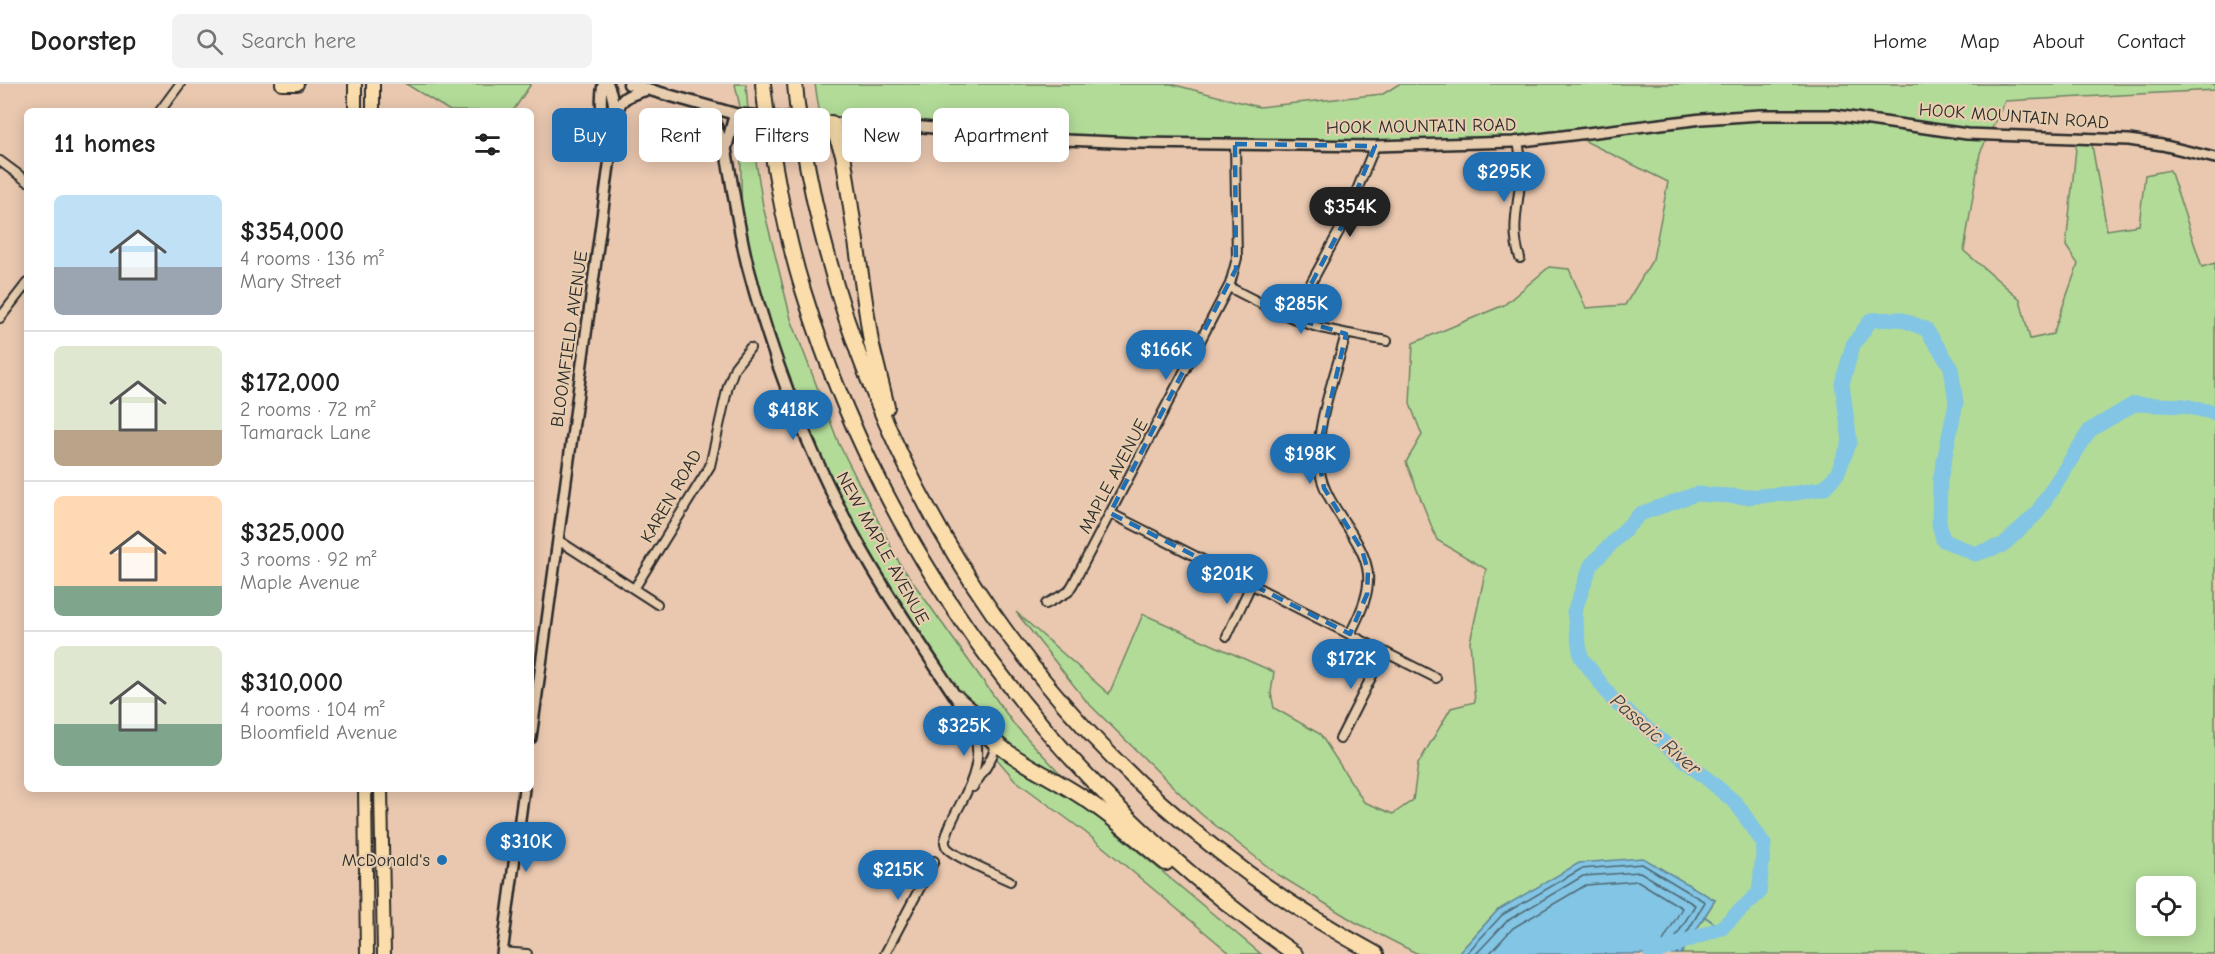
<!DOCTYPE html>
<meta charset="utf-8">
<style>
body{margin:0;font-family:"Comic Neue",sans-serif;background:#f2f2f2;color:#222;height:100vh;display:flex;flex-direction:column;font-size:22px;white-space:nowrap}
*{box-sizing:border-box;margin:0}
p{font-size:20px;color:#767676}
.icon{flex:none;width:33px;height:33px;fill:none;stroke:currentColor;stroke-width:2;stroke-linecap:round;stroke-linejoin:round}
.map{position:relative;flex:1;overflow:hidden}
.side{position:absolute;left:24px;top:24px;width:510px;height:684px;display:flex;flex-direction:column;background:#fff;border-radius:9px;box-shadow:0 3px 15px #0003}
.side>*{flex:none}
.top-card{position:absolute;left:552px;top:24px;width:570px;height:54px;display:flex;gap:12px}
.tools{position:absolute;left:2136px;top:792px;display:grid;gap:12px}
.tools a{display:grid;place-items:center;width:60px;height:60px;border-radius:9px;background:#fff;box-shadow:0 3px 15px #0003;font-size:30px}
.price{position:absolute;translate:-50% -51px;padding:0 14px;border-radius:21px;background:#1f6fb2;color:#fff;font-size:20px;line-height:39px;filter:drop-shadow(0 2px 3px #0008)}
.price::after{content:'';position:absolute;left:50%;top:36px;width:18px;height:14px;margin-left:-9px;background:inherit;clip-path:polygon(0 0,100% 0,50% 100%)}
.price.current{background:#222;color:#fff}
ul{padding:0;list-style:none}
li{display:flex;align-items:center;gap:18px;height:150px;padding:0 30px}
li+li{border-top:2px solid #e0e0e0}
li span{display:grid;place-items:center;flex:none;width:168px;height:120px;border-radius:9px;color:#555}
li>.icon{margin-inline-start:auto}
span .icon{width:72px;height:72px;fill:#fffc;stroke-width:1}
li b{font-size:26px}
h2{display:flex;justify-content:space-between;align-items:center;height:72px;padding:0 30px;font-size:26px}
.pill{padding:0 21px;border-radius:9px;background:#fff;box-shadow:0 3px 15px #0003;font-size:21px;line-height:54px}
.pill.current{background:#1f6fb2;color:#fff}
header{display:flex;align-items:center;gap:36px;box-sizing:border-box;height:84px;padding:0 30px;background:#fff;border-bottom:2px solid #e0e0e0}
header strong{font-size:28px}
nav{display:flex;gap:33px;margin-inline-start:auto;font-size:21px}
.search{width:420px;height:54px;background:#f2f2f2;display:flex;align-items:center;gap:15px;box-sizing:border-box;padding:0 21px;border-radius:9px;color:#767676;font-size:22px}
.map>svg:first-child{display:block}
.green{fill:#b2db98;stroke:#6e8362;stroke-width:1.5;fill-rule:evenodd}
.water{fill:#83c5e4;stroke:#60879a;stroke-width:1.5}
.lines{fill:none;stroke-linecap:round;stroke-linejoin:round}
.shore{stroke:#4e6975;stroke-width:1.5}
.stream{stroke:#60879a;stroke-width:2}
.river{stroke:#83c5e4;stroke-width:15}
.minor-casing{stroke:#2b2b2b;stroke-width:12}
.tertiary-casing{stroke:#2b2b2b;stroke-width:14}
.secondary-casing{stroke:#2b2b2b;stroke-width:15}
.trunk-casing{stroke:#2b2b2b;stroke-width:16}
.motorway-casing{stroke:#2b2b2b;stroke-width:18}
.minor{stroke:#e8cdaf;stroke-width:8}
.tertiary{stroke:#e8cdaf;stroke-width:9}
.secondary{stroke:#e8cdaf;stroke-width:10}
.trunk{stroke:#faddab;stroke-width:12}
.motorway{stroke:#faddab;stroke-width:14}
.motorway-bridge-casing{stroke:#2b2b2b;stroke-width:18;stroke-linecap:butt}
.motorway-bridge{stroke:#faddab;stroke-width:14}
.marked{fill:none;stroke:#1f6fb2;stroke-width:4.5;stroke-dasharray:12 8;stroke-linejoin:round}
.poi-dot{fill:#1f6fb2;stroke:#e8cdaf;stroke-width:2}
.labels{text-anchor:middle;stroke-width:4.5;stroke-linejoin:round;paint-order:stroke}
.street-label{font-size:18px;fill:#2b2b2b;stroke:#e8cdaf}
.poi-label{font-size:18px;fill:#2b2b2b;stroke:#e8cdaf;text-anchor:end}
.water-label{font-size:20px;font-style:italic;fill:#384247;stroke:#e8cdaf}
</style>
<header>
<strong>Doorstep</strong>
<div class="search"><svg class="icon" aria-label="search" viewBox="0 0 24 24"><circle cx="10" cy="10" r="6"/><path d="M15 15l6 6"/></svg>Search here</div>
<nav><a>Home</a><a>Map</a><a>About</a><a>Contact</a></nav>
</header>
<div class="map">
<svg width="2215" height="870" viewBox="0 0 2215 870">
<rect width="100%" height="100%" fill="#eac8b0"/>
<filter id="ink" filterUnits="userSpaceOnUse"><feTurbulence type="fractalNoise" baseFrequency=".0167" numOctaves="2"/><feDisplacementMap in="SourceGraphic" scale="12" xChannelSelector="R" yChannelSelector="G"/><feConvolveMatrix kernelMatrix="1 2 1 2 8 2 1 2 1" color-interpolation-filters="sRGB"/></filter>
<g filter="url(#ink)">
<path class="green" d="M 406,0 L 531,0 L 513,27 L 450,27 Z
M 735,0 L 746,0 L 748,27 L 763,122 L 791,235 L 839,360 L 900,480 L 1013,639 L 1117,750 L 1261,870 L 1231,870 L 1085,748 L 1015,696 L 968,641 L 895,525 L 799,337 L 742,156 L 740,23 Z
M 815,0 L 1171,0 L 1259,23 L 1383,10 L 1399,0 L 2215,0 L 2215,6 L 2005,17 L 1980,69 L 1964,167 L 2020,215 L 2030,255 L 2053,250 L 2078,180 L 2066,162 L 2077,55 L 2092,61 L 2107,146 L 2139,141 L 2145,91 L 2170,86 L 2202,183 L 2215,179 L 2215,870 L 1681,870 L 1715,816 L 1498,826 L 1458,870 L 1418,870 L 1355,838 L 1277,790 L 1201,730 L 1087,618 L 1016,528 L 1109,610 L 1143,530 L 1274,588 L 1271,609 L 1274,624 L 1320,650 L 1364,718 L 1393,730 L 1413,716 L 1418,680 L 1451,624 L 1475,618 L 1470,558 L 1486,485 L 1437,456 L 1406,378 L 1422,351 L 1410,320 L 1413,259 L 1504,221 L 1549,183 L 1569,185 L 1586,224 L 1625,221 L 1653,175 L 1668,98 L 1569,49 L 1445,62 L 1126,62 L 821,38 ZM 2146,802 L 2186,802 L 2186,842 L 2146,842 Z"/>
<path class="water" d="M 1643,774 L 1715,816 L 1681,870 L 1458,870 L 1498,826 L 1579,779 Z"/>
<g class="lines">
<path class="shore" d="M 1466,870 L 1502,831 L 1581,785 L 1642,780 L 1705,818 L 1677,865 L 1677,870
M 1476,870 L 1507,837 L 1583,792 L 1640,788 L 1695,821 L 1671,861 L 1669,870
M 1489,870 L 1513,844 L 1586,801 L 1638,797 L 1682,824 L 1662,859 L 1660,870"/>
<path class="stream" d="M 1704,832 L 1721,844"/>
<path class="river" d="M 1651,870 L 1721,844 L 1759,809 L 1764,760 L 1736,719 L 1613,616 L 1581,573 L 1574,528 L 1591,481 L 1640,430 L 1696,410 L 1745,413 L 1797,409 L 1824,404 L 1837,390 L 1850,358 L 1842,300 L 1853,261 L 1871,236 L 1900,235 L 1926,245 L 1951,283 L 1956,319 L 1940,396 L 1939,439 L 1943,456 L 1975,470 L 2003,461 L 2036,430 L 2090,346 L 2134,320 L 2185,322 L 2215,329"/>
<g class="minor-casing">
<path id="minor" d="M 160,27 L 180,0
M 1518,57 C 1520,68 1522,79 1521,90 C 1519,119 1510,145 1520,174
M 0,77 L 27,97
M 1229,203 C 1256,217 1284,232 1314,242 C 1338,249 1363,252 1387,257
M 0,234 L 27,199
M 1295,234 L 1298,223 L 1343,140 L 1375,62
M 1346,250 C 1336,289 1312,348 1320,388 C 1323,405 1332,419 1341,433 C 1374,482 1377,497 1350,550
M 1110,429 L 1436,594
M 558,456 L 657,520
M 634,505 L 710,382 L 728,302 L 735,283 L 750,264
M 1046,520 L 1068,508 L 1073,500 L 1230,200 L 1237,174 L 1235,60
M 1227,552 L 1251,501
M 959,612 C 969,622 982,630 992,640 C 1007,657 983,688 973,703
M 972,640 C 977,654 979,670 975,685 C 970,710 952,729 946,753 C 944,757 945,762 948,765 C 960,776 994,789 1010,797
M 1340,655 L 1384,568
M 502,868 L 527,870
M 885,870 L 934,777"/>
</g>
<g class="tertiary-casing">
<path id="tertiary" d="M 603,0 C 598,21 604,50 609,71
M 831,39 L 903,41 L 1042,55 L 1136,59 L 1375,62 L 1514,58 L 1702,35 L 1760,31 L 1835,31 L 1967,50 L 2129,56 L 2162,61 L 2215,74
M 531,654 L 610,74 C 615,51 618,23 608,0
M 502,870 L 524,705"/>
</g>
<g class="secondary-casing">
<path id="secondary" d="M 629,0 L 735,30 L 831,39
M 711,24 C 713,33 715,42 719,50 C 721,56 725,61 726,67 C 733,104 738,142 747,179 C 769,263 800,347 840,425 C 876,497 923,563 967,630
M 615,47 C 617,19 618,13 646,6
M 726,64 L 735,30"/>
</g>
<g class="trunk-casing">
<path id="trunk" d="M 282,0 L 297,0
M 355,0 L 355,27
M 373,0 L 373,27
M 365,705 L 367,870
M 381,705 L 384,870"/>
</g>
<g class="motorway-casing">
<path id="motorway" d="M 763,0 L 765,17
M 795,0 L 797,21
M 831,39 L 843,70 L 871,258 L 887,323
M 769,49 C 778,102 787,155 803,206 C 887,481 1061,706 1295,870
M 802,52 C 859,403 1062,700 1376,870
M 843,70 L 850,50 L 870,40
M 967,630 C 1005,677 1048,688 1094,721 C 1119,738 1142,760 1166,779"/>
</g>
<use href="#minor" class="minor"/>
<use href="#tertiary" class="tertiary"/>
<use href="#secondary" class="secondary"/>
<use href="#trunk" class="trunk"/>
<use href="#motorway" class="motorway"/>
<g class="motorway-bridge-casing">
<path id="motorway-bridge" d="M 765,17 L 769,49
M 797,21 L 802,52"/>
</g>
<use href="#motorway-bridge" class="motorway-bridge"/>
</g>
</g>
<path class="marked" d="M 1235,60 L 1375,62 L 1343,140 L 1293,234 L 1346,250 L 1318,371 L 1324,404 L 1362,466 L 1368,487 L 1367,510 L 1350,550 L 1110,429 L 1236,185 Z"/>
<circle class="poi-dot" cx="442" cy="776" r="6"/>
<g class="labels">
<g class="street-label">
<text transform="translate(2014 32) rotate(4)" y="6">HOOK MOUNTAIN ROAD</text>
<text transform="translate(1421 42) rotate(-1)" y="6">HOOK MOUNTAIN ROAD</text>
<text transform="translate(569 255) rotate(-82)" y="6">BLOOMFIELD AVENUE</text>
<text transform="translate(1113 392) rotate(-62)" y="6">MAPLE AVENUE</text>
<text transform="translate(671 412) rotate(-60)" y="6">KAREN ROAD</text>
<text transform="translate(883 464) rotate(61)" y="6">NEW MAPLE AVENUE</text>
</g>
<g class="poi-label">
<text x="430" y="782">McDonald's</text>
</g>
<g class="water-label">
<text transform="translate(1656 650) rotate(41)" y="7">Passaic River</text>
</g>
</g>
</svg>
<div class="tools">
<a><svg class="icon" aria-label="locate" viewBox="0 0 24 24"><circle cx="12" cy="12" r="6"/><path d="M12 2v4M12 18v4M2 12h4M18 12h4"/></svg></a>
</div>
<b class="price" style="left:1504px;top:119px">$295K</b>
<b class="price current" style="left:1350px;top:154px">$354K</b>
<b class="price" style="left:1301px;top:251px">$285K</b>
<b class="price" style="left:1166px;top:297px">$166K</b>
<b class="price" style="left:793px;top:357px">$418K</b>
<b class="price" style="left:1310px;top:401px">$198K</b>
<b class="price" style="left:1227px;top:521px">$201K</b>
<b class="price" style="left:1351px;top:606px">$172K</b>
<b class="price" style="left:964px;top:673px">$325K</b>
<b class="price" style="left:526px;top:789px">$310K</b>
<b class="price" style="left:898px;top:817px">$215K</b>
<div class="top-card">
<a class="pill current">Buy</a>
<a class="pill">Rent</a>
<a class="pill">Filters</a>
<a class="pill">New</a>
<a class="pill">Apartment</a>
</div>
<section class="side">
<h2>11 homes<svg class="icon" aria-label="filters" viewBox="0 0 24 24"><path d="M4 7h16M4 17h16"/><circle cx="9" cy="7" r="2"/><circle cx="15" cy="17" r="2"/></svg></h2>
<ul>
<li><span style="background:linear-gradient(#bfe0f5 60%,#9aa5b1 0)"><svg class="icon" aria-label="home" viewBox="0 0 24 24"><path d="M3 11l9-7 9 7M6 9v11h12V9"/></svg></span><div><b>$354,000</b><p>4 rooms · 136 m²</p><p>Mary Street</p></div></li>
<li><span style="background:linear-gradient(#dfe7d0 70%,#b9a48a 0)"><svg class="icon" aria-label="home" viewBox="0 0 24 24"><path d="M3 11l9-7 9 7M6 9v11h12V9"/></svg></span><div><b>$172,000</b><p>2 rooms · 72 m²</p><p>Tamarack Lane</p></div></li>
<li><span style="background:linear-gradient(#ffd9b3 75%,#7fa58c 0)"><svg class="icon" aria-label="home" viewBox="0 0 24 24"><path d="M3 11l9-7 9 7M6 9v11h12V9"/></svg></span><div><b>$325,000</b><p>3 rooms · 92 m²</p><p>Maple Avenue</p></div></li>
<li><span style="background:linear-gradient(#dfe7d0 65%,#7fa58c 0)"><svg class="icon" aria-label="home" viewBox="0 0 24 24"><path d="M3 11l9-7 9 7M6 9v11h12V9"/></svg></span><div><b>$310,000</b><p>4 rooms · 104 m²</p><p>Bloomfield Avenue</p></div></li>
</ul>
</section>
</div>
